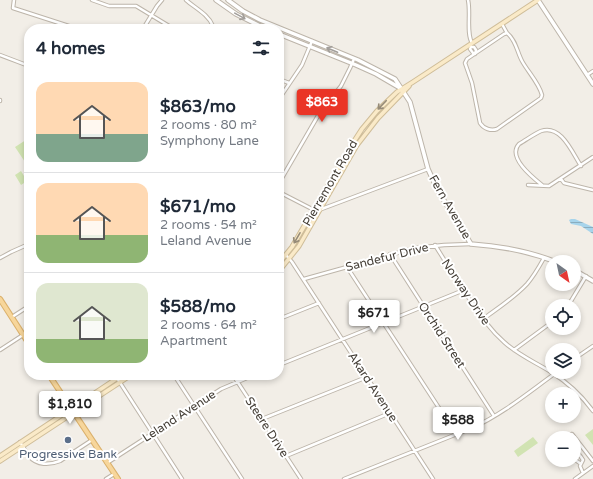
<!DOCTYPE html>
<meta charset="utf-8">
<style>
body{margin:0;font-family:"Varela Round",sans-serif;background:#f2f2f3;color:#1f2937;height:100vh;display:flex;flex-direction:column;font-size:15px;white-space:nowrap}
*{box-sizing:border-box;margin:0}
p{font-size:13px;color:#747a83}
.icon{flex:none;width:22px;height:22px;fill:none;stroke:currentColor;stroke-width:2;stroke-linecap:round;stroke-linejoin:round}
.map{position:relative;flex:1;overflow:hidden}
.side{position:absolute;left:24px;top:24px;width:260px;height:356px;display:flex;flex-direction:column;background:#fff;border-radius:16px;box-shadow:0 2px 6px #0003}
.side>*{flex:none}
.needle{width:26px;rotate:147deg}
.buttons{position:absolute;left:545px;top:255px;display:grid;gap:8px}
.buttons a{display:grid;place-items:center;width:36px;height:36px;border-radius:50%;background:#fff;box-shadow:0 2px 6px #0003;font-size:20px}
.price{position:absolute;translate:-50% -34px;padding:0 9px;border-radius:4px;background:#fff;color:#222;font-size:13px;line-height:26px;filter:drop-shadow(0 1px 2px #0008)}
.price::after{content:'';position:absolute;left:50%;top:24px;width:12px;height:9px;margin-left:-6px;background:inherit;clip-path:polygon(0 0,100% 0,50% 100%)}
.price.on{background:#ea3526;color:#fff}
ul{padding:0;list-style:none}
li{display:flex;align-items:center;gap:12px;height:100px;padding:0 12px}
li+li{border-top:1px solid #e0e1e3}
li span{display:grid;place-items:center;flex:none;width:112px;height:80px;border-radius:12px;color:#555}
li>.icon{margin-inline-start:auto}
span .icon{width:48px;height:48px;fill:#fffc;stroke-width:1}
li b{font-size:17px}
h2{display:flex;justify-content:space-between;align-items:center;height:48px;padding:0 12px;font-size:17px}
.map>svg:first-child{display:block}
.green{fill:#d1e3b2}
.water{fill:url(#water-rules)}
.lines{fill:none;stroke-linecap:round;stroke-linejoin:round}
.minor-casing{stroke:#bdb5aa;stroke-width:4.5}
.tertiary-casing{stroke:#bdb5aa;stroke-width:5.5}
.secondary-casing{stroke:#cfbd99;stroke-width:5.5}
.primary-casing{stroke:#dbb16c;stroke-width:6}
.minor{stroke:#fff;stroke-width:2.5}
.tertiary{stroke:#fff;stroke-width:3.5}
.secondary{stroke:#faeac8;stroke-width:3.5}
.primary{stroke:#f7d69b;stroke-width:4}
.oneway{stroke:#a29e9a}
.oneway2{stroke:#968b78}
.service-dot{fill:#5c6f8a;stroke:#fff;stroke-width:1.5}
.labels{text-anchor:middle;stroke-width:4;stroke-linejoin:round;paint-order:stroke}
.street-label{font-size:12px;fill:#443e36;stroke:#fff}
.service-label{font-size:12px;fill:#4e5e75;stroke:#fff}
</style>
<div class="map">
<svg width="593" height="479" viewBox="0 0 593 479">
<defs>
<pattern id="water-rules" width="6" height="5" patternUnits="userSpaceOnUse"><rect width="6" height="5" fill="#a7d4eb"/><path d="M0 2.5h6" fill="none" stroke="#8aadbf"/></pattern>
</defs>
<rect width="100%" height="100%" fill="#f2eee7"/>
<path class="green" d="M 29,138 L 29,168 L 15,147 Z
M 21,171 L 27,181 L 21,185 L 15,175 Z
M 593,429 L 593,445 L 585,435 Z
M 533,437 L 538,443 L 518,457 L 514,451 Z"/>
<path class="water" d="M 571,219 L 575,219 L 593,227 L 593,234 L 581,226 L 571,224 L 569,220 Z"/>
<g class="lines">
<g class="minor-casing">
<path id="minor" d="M 14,0 L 13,8 L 78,29
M 92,0 L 109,6 L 136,6 L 174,29
M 186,0 C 195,8 208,14 213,26
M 468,0 C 471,13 466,33 472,43
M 502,24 L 507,33
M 143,29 L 157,6 L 162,0
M 507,33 C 516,40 517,52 522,61 C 528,72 539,83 542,95 L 541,98 L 497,129 C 491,131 484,129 480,123 L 472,83 L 465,63 L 467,59 L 504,34 Z
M 470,45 L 471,47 L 470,49 L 473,53 L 475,54 L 476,50 L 474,47 L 471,47
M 0,55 L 29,66
M 587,75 L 593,71
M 279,79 L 289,83
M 279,99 L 302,65 L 312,41
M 0,100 L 0,101
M 561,179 L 564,183 L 593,190
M 279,183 L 319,114 L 341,86 L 350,68 L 354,59
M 528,185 L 549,186 L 593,157
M 542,185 C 532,177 507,157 519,144 C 526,140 534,134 541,131 C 561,124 572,152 581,166
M 279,192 L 314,210 L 319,210 L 428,169
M 435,245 C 446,263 457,280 468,297 C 479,313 489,329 504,342 C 518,355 535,362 551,372 C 567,382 582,396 593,411
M 390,254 L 494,416
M 286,255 L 292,262 L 433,479
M 0,258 L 11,252 L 29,244
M 347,267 L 456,434
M 304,279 L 415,248 L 444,245 L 471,244
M 568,306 L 586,276
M 12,317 L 29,306
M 279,319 L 319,303
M 483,319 C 498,308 514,298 527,284 C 534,276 539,267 544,258
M 0,350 L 23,335
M 514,350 L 552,322
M 574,359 L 593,346
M 279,365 L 464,290
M 174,375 L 242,479
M 233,375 L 301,479
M 117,378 L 182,479
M 262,419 L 367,377
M 562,438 L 566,435 L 569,435
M 568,438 L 569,435 L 572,434 L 593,461
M 20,442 C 23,447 26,452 29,456 C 37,466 50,465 60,461 L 92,440
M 574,448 L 581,457 L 583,460 L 580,466 L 583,473
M 286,456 L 390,413
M 574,459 L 581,464
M 107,463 L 221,389 L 254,375
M 106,479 L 114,474
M 344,479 L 472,428 C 503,414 529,392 557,372
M 575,479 L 593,466"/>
</g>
<g class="tertiary-casing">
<path id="tertiary" d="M 216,0 L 236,14 L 266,29
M 228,0 L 243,11 L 260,20 L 358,60 L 395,79 L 410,102 L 428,169 L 434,182 L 440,194 L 471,244 C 500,246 529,251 556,262
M 538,0 L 593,84
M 279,34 L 356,65 L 376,74 L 400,88
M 574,270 L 593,281"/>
</g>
<g class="secondary-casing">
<path id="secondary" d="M 279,263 L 292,247 L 351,146 L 362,129 L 377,111 L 397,92 L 413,82 L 538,0
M 279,271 L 299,246 L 357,145 L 378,118 L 409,86
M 0,456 L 122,375
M 0,461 L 131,375"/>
</g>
<g class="primary-casing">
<path id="primary" d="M 0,299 L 29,344
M 49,375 L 118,479"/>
</g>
<use href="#minor" class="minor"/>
<use href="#tertiary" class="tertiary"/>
<use href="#secondary" class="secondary"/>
<use href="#primary" class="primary"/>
</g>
<defs><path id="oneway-shaft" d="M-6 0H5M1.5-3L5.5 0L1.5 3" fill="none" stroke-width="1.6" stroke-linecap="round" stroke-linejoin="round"/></defs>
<g class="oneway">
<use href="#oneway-shaft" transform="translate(240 16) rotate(29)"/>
<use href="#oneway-shaft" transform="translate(332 50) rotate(-157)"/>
</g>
<g class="oneway2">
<use href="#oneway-shaft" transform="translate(382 105) rotate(134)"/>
<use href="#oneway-shaft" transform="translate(297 238) rotate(120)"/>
</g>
<circle class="service-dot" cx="68" cy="440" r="4"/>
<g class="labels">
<g class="street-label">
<text transform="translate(330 183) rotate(-60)" y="4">Pierremont Road</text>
<text transform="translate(450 207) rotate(60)" y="4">Fern Avenue</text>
<text transform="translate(387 257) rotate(-14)" y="4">Sandefur Drive</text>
<text transform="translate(466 292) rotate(56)" y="4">Norway Drive</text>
<text transform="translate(442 335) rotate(57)" y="4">Orchid Street</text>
<text transform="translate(373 387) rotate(57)" y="4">Akard Avenue</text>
<text transform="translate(179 416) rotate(-33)" y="4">Leland Avenue</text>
<text transform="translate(267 427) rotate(57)" y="4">Steere Drive</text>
</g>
<g class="service-label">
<text x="68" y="458">Progressive Bank</text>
</g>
</g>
</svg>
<div class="buttons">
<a><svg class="needle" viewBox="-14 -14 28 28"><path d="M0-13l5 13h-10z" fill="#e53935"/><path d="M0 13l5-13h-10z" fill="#747a83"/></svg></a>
<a><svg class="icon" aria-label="locate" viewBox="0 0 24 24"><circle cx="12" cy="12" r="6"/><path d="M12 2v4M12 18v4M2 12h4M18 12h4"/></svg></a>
<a><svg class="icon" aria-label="layers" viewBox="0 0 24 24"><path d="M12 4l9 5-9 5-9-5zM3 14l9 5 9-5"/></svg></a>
<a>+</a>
<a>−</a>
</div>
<b class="price on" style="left:322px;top:123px">$863</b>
<b class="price" style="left:374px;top:334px">$671</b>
<b class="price" style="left:70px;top:425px">$1,810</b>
<b class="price" style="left:458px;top:441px">$588</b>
<section class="side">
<h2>4 homes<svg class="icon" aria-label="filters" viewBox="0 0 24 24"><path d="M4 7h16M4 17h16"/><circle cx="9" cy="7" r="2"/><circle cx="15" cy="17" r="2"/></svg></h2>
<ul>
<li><span style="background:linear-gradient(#ffd9b3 65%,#7fa58c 0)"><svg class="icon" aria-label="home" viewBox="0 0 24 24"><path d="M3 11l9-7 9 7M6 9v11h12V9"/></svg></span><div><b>$863/mo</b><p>2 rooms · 80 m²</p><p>Symphony Lane</p></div></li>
<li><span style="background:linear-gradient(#ffd9b3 65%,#8fb573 0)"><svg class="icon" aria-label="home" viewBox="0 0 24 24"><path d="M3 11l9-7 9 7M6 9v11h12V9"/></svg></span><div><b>$671/mo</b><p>2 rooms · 54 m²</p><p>Leland Avenue</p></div></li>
<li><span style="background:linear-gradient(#dfe7d0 70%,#8fb573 0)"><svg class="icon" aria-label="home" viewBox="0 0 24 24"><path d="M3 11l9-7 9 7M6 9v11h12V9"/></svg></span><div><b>$588/mo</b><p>2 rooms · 64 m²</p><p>Apartment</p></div></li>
</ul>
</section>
</div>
